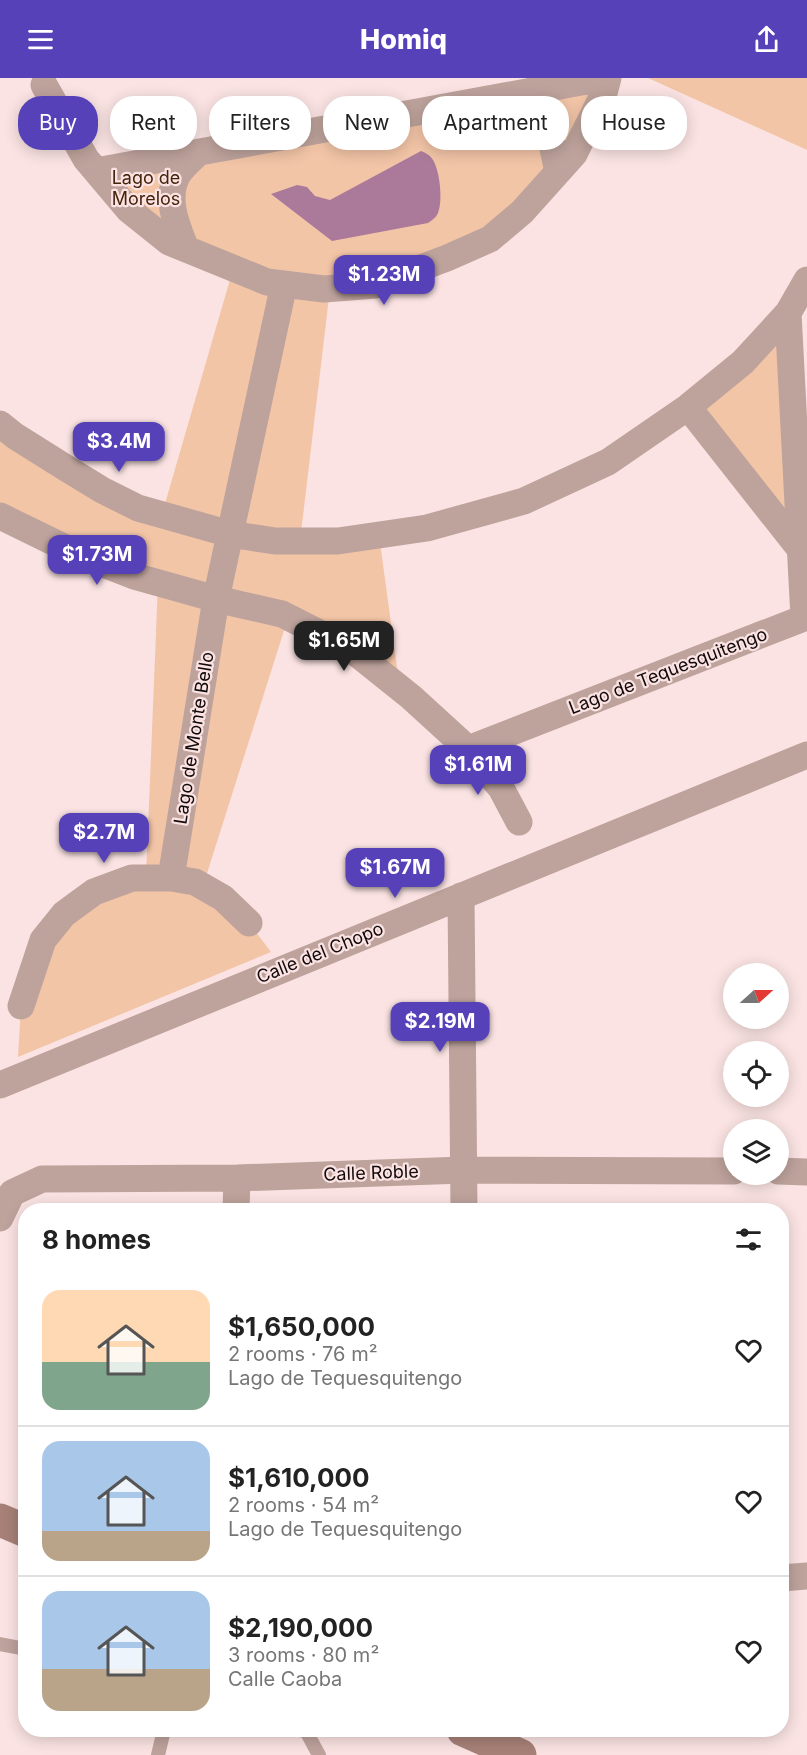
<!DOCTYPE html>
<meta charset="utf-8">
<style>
body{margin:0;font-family:Inter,sans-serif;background:#f6f6f6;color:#222;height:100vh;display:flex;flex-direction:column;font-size:22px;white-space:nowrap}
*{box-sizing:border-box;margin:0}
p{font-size:20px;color:#767676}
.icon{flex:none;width:33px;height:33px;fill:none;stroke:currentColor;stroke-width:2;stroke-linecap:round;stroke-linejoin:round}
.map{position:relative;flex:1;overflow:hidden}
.side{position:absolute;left:18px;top:1125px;width:771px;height:534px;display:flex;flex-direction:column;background:#fff;border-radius:24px;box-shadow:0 3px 15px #0003}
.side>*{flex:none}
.hud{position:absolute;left:18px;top:18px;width:771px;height:54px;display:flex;gap:12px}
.needle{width:39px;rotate:69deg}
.controls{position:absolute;left:723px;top:885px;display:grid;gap:12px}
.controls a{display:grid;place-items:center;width:66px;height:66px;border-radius:50%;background:#fff;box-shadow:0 3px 15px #0003;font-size:30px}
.price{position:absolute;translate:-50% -51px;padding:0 14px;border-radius:12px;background:#5641b8;color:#fff;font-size:20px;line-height:39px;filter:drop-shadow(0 2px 3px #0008)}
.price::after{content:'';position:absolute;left:50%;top:36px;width:18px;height:14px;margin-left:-9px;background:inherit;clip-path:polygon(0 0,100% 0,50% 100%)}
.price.current{background:#222;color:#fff}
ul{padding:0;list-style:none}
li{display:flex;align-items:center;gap:18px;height:150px;padding:0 24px}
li+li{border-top:2px solid #e0e0e0}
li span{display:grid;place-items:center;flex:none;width:168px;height:120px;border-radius:18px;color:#555}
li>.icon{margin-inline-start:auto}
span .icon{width:72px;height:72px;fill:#fffc;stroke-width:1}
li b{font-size:26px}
h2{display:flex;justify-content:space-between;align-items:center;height:72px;padding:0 24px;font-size:26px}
.pill{padding:0 21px;border-radius:24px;background:#fff;box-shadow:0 3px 15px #0003;font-size:21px;line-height:54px}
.pill.current{background:#5641b8;color:#fff}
header{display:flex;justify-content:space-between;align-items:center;height:78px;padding:0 24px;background:#5641b8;color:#fff;font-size:27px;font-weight:800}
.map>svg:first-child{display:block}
.green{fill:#f3c5a7}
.water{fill:#ab7a9a}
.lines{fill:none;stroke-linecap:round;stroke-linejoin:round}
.lane{stroke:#bea39c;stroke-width:14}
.street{stroke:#bea39c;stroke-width:27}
.secondary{stroke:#a78177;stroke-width:33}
.labels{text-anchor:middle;stroke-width:4.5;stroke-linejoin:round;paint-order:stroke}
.park-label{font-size:18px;fill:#44230a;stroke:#fbe3e3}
.street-label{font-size:18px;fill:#120a0a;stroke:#fbe3e3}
</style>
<header><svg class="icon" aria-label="menu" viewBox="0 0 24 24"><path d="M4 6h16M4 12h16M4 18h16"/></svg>Homiq<svg class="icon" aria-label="share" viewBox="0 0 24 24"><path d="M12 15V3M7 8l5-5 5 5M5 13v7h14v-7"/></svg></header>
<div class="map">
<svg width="807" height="1677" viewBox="0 0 807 1677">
<rect width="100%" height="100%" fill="#fbe3e3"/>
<path class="green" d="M 603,0 L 604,15 L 490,161 L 330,211 L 300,463 L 379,457 L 400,611 L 288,540 L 203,808 L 249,845 L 271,874 L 18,979 L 21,928 L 64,836 L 146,799 L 158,505 L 0,438 L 0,346 L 162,436 L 233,191 L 169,164 L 96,93 Z
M 648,0 L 807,0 L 807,72 Z
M 788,235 L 800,471 L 688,329 Z"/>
<path class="water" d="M 421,73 C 426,75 430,77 433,82 C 440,93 443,123 438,135 C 436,140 432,142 428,145 L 332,163 L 271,116 L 297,107 L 307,109 L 315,118 L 330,122 Z"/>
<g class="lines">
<path class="lane" d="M 0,1566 L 26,1571
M 300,1652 L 306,1653 L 319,1677
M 158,1677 L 164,1652"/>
<path class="street" d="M 44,7 L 86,81 L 129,132 L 169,164 L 267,204 L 324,211 L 376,207 L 447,180 L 490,161 L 522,134 L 574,76 L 604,15 L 608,0
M 510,17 L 543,42 L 551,61 L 558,94
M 96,93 L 603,0
M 186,171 C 177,148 165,122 177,98 C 181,90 192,81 199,74
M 788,235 L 807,202
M 688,329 L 800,471
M 0,346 L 15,358 L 66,390 L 102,412 L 138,430 L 230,456 L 275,463 L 338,463 L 427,450 L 524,423 L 608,384 L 688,329 L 743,284 L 788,235 L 804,540 L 468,671
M 0,438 L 80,477 L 134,498 L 216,521 L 282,536 L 351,571 L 411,619 L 468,671 L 501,710 L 519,744
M 171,800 L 216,521 L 284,206
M 461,818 L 464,1132
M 21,928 L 43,862 L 64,836 L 94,814 L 132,800 L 171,800 L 195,804 L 223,820 L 249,845
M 0,1007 L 807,677
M 778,1093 L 807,1094
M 236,1132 L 237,1100
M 0,1140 L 12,1115 L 42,1101 L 237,1100 L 463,1092 L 734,1093
M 782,1500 L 807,1498"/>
<path class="secondary" d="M 0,1442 L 26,1453
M 463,1652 L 520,1677"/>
</g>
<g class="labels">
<g class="park-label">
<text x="146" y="106">Lago de<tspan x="146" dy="21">Morelos</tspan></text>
</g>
<g class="street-label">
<text transform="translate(668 593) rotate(-21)" y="6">Lago de Tequesquitengo</text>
<text transform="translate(194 660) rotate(-81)" y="6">Lago de Monte Bello</text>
<text transform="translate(320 875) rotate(-22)" y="6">Calle del Chopo</text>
<text transform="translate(371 1095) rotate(-2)" y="6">Calle Roble</text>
</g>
</g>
</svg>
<div class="controls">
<a><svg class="needle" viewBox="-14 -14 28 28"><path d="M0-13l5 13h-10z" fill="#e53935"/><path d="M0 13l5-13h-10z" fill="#767676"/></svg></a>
<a><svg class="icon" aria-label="locate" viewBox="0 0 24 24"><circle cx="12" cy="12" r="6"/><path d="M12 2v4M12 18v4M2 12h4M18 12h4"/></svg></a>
<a><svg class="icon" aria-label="layers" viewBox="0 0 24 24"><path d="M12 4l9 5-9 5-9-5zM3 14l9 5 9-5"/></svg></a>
</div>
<b class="price" style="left:384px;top:228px">$1.23M</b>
<b class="price" style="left:119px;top:395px">$3.4M</b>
<b class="price" style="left:97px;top:508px">$1.73M</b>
<b class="price current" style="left:344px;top:594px">$1.65M</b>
<b class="price" style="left:478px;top:718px">$1.61M</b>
<b class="price" style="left:104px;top:786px">$2.7M</b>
<b class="price" style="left:395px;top:821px">$1.67M</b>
<b class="price" style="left:440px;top:975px">$2.19M</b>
<div class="hud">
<a class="pill current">Buy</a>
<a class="pill">Rent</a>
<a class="pill">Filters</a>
<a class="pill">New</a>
<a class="pill">Apartment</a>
<a class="pill">House</a>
</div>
<section class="side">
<h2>8 homes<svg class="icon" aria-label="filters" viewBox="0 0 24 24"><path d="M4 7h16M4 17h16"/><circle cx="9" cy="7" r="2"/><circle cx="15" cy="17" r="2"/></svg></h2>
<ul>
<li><span style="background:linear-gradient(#ffd9b3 60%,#7fa58c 0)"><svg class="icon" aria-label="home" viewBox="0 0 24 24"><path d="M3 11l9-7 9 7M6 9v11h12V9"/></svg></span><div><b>$1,650,000</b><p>2 rooms · 76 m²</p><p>Lago de Tequesquitengo</p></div><svg class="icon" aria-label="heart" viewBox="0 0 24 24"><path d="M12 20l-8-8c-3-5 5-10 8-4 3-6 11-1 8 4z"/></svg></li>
<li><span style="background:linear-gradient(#a9c7e8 75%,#b9a48a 0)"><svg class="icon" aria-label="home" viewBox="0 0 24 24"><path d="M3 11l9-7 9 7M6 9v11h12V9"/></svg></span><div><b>$1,610,000</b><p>2 rooms · 54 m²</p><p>Lago de Tequesquitengo</p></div><svg class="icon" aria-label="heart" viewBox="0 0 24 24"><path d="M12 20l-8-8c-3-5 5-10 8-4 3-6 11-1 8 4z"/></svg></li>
<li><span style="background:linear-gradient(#a9c7e8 65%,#b9a48a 0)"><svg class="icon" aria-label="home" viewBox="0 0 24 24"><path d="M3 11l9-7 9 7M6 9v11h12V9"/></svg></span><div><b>$2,190,000</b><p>3 rooms · 80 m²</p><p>Calle Caoba</p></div><svg class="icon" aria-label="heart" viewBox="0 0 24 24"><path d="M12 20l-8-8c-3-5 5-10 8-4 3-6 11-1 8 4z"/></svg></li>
</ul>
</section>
</div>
